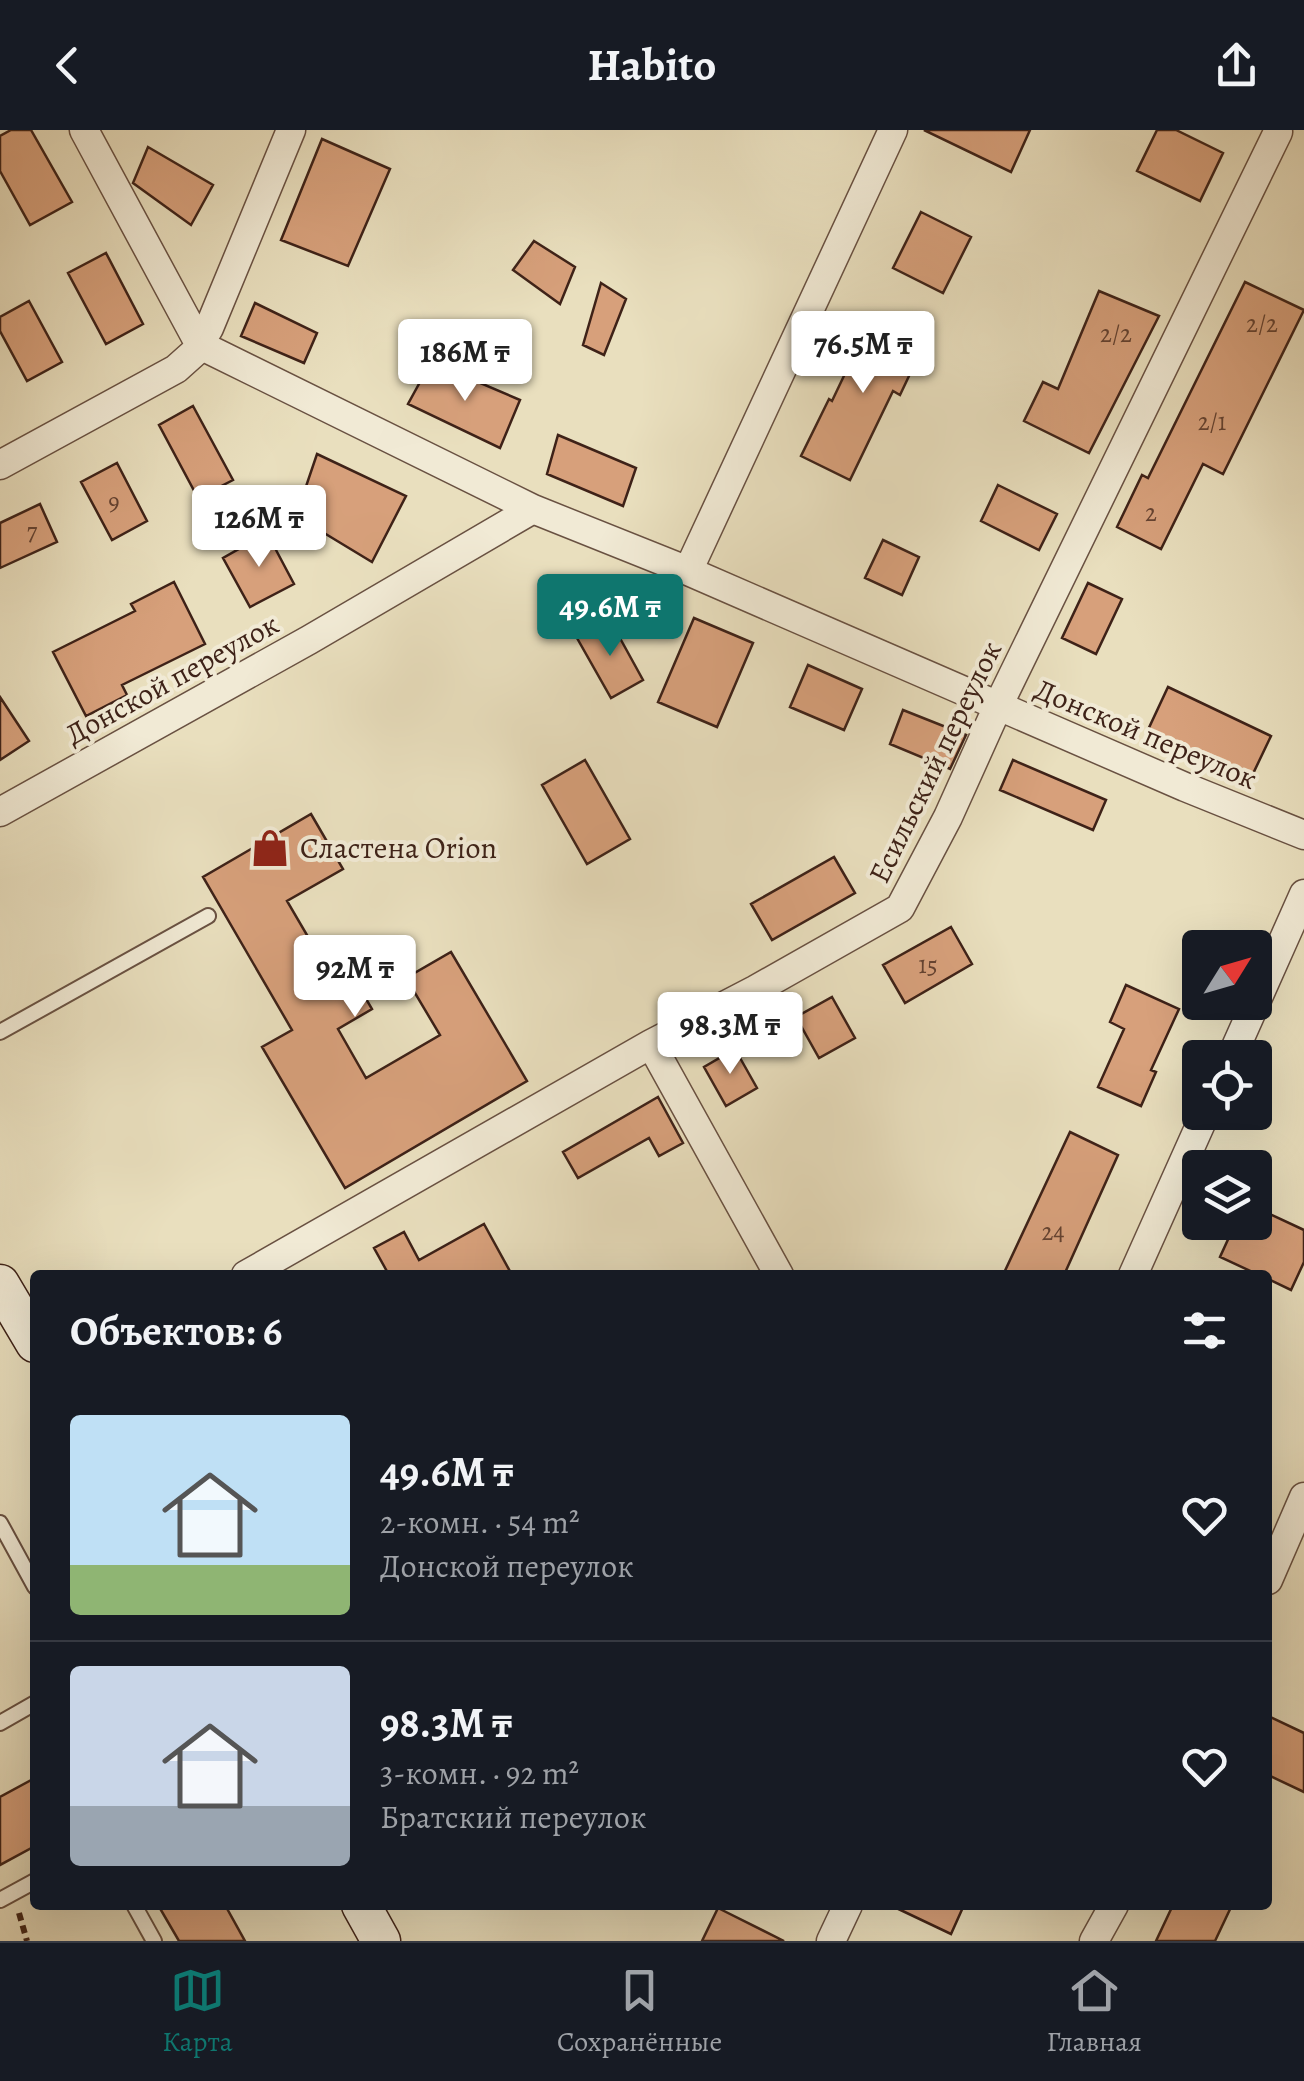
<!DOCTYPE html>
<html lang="ru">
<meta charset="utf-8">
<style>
body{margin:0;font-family:Alegreya,serif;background:#20242c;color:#f1f3f6;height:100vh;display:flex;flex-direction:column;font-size:38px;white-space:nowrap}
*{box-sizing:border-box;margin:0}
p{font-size:32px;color:#9ea1a6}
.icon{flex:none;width:55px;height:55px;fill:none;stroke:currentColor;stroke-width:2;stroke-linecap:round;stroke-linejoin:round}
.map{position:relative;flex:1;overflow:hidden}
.sheet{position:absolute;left:30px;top:1140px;width:1242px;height:640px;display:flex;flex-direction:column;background:#171b24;border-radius:10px;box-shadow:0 10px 40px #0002}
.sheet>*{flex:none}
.needle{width:65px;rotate:53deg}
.buttons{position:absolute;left:1182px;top:800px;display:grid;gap:20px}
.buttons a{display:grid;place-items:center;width:90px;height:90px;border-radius:10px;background:#171b24;box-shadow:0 10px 40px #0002;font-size:50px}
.price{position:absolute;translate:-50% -85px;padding:0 22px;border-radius:10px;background:#fff;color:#222;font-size:32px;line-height:65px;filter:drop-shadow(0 2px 5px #0008)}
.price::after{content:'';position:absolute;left:50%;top:60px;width:30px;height:22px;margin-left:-15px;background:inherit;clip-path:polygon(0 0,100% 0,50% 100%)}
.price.current{background:#0f766e;color:#fff}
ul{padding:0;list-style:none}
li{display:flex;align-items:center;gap:30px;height:250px;padding:0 40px}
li+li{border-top:2px solid #363941}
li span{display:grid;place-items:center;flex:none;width:280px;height:200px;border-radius:10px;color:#555}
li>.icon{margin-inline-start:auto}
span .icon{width:120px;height:120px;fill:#fffc;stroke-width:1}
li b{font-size:42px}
h2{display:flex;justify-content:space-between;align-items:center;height:120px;padding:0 40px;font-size:42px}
header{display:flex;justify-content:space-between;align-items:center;height:130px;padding:0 40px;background:#171b24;font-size:45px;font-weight:700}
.tabs{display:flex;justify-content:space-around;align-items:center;height:140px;border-top:2px solid #363941;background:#171b24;font-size:28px;color:#9ea1a6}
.tabs a{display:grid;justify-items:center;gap:5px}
.tabs .current{color:#0f766e}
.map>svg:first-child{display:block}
.building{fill:#d7a07b;stroke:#3e2218;stroke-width:2.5}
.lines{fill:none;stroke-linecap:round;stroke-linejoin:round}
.lane-casing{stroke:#695142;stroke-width:18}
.street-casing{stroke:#695142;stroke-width:31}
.secondary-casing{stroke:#3e2218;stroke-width:41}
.path{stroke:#3e2218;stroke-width:6;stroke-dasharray:8 5;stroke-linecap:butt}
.lane{stroke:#f1ead5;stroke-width:14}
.street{stroke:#f1ead5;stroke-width:28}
.secondary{stroke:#f1ead5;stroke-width:38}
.labels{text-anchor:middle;stroke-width:8;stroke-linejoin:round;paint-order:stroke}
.number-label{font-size:25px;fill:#644231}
.street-label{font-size:30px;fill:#3e2218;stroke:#f1ead5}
.poi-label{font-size:30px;fill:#3e2218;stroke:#f1ead5;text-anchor:start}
</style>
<header><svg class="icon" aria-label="back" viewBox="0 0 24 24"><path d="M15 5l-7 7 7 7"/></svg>Habito<svg class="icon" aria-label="share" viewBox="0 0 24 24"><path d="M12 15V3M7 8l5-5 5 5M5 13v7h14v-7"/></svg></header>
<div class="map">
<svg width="1304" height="1811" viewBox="0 0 1304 1811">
<rect width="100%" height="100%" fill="#e9dfbe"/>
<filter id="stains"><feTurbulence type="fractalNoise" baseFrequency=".002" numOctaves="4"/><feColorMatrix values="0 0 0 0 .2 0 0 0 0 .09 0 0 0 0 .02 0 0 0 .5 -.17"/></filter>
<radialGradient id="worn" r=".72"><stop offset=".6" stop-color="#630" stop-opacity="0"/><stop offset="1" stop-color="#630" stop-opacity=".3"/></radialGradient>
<path class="building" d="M 11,0 L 31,0 L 72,72 L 30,95 L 0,41 L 0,6 Z
M 924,0 L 1030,0 L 1011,42 Z
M 1157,0 L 1176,0 L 1223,23 L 1200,71 L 1137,41 Z
M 322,9 L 390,39 L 348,136 L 281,110 Z
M 148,17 L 213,55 L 191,95 L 133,53 Z
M 921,82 L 971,107 L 943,163 L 893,138 Z
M 534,111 L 575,137 L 560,174 L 513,140 Z
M 106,123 L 143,194 L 106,214 L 68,143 Z
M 1245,152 L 1304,180 L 1223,344 L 1203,334 L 1161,419 L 1117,397 L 1142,345 L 1148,348 Z
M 601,153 L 626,169 L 604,225 L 583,215 Z
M 1099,161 L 1159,186 L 1089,323 L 1024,291 L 1043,252 L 1058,259 Z
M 29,171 L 62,232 L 27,251 L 0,201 L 0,187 Z
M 255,173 L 317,203 L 304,233 L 241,206 Z
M 873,185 L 926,210 L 900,265 L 893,261 L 850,350 L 801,326 L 829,269 L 832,271 Z
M 431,232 L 520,270 L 500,318 L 408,274 Z
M 193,276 L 233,350 L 198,368 L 159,295 Z
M 558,305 L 636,338 L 623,376 L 547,344 Z
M 317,324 L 406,366 L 372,432 L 296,386 Z
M 117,333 L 147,391 L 112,410 L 81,352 Z
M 998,355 L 1057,384 L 1039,420 L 981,391 Z
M 40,374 L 57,412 L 0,438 L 0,393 Z
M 267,403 L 294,454 L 250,477 L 223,428 Z
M 883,410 L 919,427 L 902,465 L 865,448 Z
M 174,452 L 205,514 L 122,555 L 127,565 L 86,586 L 53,522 L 135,481 L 131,474 Z
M 1088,453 L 1122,469 L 1096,524 L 1062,508 Z
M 694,488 L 753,513 L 717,597 L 658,572 Z
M 610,490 L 643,550 L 611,568 L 577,508 Z
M 808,535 L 862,559 L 844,600 L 790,577 Z
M 1168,557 L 1271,606 L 1250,650 L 1147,602 Z
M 0,567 L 29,611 L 0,630 Z
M 903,580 L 966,605 L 950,639 L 890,614 Z
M 585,630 L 630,709 L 587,734 L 542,655 Z
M 1013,630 L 1106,670 L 1093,700 L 1000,660 Z
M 311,684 L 343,739 L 287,771 L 335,853 L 351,843 L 372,879 L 338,899 L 366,948 L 440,905 L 406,848 L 451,822 L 527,951 L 345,1058 L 262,917 L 292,900 L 203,747 Z
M 834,727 L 855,763 L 772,810 L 751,774 Z
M 951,797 L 972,834 L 905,873 L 883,835 Z
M 1126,855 L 1179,879 L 1151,940 L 1156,942 L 1141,976 L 1098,957 L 1124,899 L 1110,892 Z
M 832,867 L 855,908 L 819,928 L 796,887 Z
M 735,919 L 757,958 L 726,976 L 704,937 Z
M 658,967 L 683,1013 L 659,1026 L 649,1008 L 578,1048 L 563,1022 Z
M 1070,1002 L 1118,1025 L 1064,1145 L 1003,1145 Z
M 1255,1077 L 1304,1100 L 1304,1132 L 1291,1160 L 1268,1149 L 1268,1145 L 1259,1145 L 1220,1127 L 1236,1092 L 1255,1092 Z
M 484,1094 L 512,1145 L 389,1145 L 374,1118 L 404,1102 L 419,1130 Z
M 1268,1586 L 1304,1603 L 1304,1662 L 1268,1645 Z
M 35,1648 L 35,1716 L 0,1735 L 0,1667 Z
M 158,1775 L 225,1775 L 245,1811 L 179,1811 Z
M 890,1775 L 964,1775 L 951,1804 Z
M 1173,1775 L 1232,1775 L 1215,1811 L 1156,1811 Z
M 718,1778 L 784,1811 L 702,1811 Z"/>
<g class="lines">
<g class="lane-casing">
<path id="lane" d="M 0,902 L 208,786
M 0,1393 L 35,1457
M 0,1593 L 35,1573
M 0,1770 L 35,1751
M 134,1775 L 154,1811"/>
</g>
<g class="street-casing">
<path id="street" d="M 84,0 L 200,215 L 533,379
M 0,335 L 176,239 L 195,222 L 209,198 L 291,0
M 688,441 L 893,0
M 0,682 L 309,510 L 533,379 L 688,441 L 1185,657 L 1304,705
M 651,914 L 779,1145
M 1231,928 L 1304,764
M 246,1145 L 651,914 L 755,860 L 900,778 L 948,687 L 998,576 L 1278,2
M 1133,1145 L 1206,982
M 1268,1450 L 1304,1367
M 831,1811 L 848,1775
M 1094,1811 L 1114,1775"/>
</g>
<g class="secondary-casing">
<path id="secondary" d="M 0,1154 L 35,1213
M 361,1775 L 381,1811"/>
</g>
<path class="path" d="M 19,1783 L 27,1811"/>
<use href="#lane" class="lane"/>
<use href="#street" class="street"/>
<use href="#secondary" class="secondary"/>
</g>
<defs>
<g id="shop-bare" transform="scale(3)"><path d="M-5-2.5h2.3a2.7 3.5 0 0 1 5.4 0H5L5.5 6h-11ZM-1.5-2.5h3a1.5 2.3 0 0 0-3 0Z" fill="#8f2418" stroke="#f1ead5" stroke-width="2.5" paint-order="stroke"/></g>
</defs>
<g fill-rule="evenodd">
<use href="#shop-bare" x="270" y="718"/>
</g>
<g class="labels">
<g class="number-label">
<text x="1262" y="202">2/2</text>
<text x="1116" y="212">2/2</text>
<text x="1212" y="300">2/1</text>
<text x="114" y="380">9</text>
<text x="1151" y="391">2</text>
<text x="32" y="410">7</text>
<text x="928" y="843">15</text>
<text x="1053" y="1110">24</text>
</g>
<g class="street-label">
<text transform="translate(172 549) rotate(-29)" y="10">Донской переулок</text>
<text transform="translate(1146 604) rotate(23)" y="10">Донской переулок</text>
<text transform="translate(935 632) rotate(-64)" y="10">Есильский переулок</text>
</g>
<g class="poi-label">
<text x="300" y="728">Сластена Orion</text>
</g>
</g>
<rect width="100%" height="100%" filter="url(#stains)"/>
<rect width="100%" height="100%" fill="url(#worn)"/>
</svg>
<div class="buttons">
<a><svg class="needle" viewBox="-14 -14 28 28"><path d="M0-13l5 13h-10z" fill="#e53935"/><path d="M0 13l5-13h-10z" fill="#9ea1a6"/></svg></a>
<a><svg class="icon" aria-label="locate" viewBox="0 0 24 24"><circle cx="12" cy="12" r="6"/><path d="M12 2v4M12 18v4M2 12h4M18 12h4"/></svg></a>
<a><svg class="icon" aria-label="layers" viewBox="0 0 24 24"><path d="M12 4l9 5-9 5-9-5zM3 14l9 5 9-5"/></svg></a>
</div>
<b class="price" style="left:863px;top:266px">76.5M ₸</b>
<b class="price" style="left:465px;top:274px">186M ₸</b>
<b class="price" style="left:259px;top:440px">126M ₸</b>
<b class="price current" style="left:610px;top:529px">49.6M ₸</b>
<b class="price" style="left:355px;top:890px">92M ₸</b>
<b class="price" style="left:730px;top:947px">98.3M ₸</b>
<section class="sheet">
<h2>Объектов: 6<svg class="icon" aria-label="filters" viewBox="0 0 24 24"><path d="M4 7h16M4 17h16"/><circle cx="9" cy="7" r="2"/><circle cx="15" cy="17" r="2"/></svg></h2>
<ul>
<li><span style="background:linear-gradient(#bfe0f5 75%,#8fb573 0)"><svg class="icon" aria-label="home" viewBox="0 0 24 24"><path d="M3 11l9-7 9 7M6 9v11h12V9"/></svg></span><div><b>49.6M ₸</b><p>2-комн. · 54 m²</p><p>Донской переулок</p></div><svg class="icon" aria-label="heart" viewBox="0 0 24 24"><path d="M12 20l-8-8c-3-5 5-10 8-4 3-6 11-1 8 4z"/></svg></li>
<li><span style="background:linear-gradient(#c9d6e8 70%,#9aa5b1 0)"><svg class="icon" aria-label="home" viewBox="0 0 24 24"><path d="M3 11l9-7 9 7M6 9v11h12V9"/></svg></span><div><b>98.3M ₸</b><p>3-комн. · 92 m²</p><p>Братский переулок</p></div><svg class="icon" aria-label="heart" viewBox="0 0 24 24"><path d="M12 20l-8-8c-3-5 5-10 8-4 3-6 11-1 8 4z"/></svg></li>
</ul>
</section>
</div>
<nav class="tabs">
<a class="current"><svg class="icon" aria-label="map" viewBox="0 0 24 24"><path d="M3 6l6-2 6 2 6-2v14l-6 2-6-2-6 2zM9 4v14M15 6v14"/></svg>Карта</a>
<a><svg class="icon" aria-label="saved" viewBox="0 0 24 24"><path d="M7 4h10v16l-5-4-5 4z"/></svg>Сохранённые</a>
<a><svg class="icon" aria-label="home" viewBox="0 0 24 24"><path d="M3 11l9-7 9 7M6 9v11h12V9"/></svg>Главная</a>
</nav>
